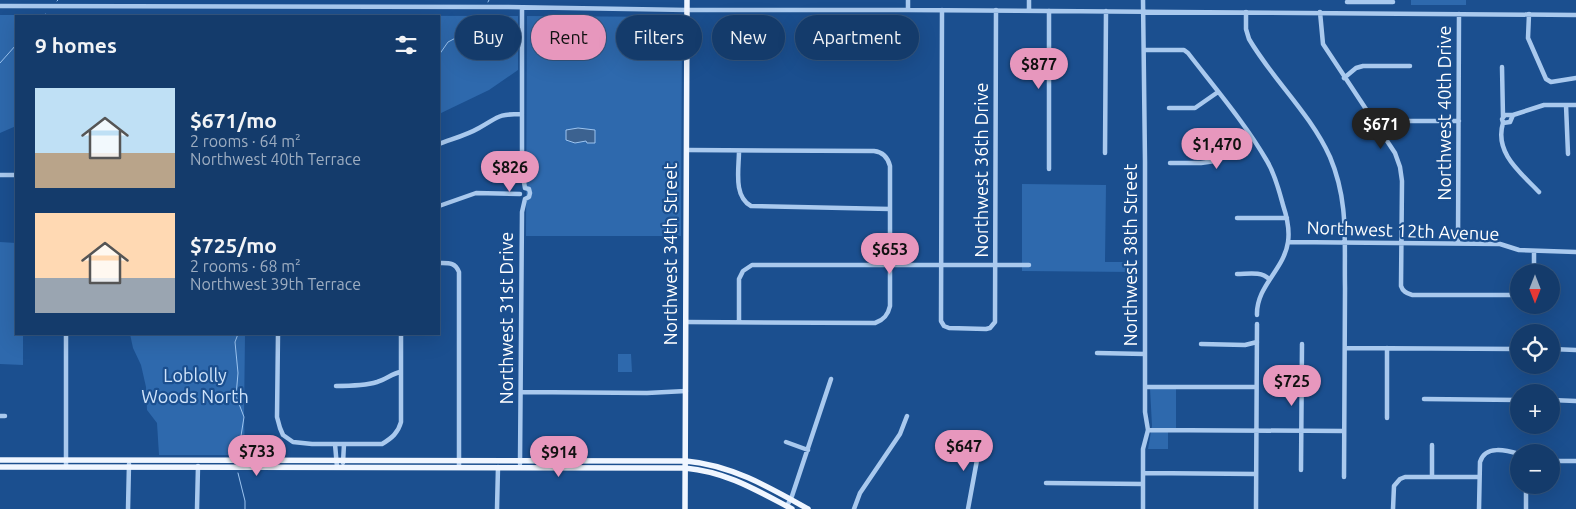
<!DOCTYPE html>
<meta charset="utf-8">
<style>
body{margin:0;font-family:Ubuntu,sans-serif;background:#214673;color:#f1f3f6;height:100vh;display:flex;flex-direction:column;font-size:19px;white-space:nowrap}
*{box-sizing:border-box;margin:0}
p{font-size:16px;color:#9dadc1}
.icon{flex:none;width:28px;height:28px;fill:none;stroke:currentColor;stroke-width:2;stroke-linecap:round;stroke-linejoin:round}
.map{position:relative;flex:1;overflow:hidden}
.drawer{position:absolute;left:15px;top:15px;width:425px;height:320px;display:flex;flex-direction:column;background:#143b6b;border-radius:0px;box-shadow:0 5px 20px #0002,0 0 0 1px #33557e}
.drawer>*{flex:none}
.banner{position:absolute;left:455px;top:15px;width:475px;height:45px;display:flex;gap:10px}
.needle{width:32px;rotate:180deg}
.buttons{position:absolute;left:1510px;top:264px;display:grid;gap:10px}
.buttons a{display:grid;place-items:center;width:50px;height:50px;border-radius:50%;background:#143b6b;box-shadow:0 5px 20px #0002,0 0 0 1px #33557e;font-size:25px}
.price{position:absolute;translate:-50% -42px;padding:0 11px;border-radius:18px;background:#e797bd;color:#111;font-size:16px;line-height:32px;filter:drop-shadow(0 1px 2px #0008)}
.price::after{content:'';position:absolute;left:50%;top:30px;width:15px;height:11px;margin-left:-8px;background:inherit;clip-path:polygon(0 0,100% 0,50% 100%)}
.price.selected{background:#222;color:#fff}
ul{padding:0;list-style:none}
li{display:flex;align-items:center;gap:15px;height:125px;padding:0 20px}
li span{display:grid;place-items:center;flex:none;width:140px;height:100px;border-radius:0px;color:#555}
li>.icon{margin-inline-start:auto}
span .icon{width:60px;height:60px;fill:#fffc;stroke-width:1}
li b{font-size:21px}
h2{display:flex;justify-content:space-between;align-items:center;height:60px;padding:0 20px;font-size:21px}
.chip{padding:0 18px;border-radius:22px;background:#143b6b;box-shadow:0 5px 20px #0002,0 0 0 1px #33557e;font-size:18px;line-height:45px}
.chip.selected{background:#e797bd;color:#111}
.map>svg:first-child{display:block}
.green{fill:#2e69ad}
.water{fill:#3c6290;stroke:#9cc4f0}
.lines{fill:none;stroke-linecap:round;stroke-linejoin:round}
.stream{stroke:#9cc4f0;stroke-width:1}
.minor{stroke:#a9c9ee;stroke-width:4.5}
.major{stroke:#f0f6ff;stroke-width:5.5}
.labels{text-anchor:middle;stroke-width:4.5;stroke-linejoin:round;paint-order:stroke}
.street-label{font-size:18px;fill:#fff;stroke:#1b4f8f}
.park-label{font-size:18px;fill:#cfe3fa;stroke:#1b4f8f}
</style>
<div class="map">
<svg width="1576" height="509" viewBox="0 0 1576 509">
<rect width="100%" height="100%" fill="#1b4f8f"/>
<path class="green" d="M 1411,0 L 1466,0 L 1466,5 L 1411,5 Z
M 0,15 L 518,16 L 518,70 L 489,90 L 439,114 L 439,16 L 16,16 L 16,126 L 0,133 Z
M 527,16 L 682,17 L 681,236 L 526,236 Z
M 1022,184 L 1106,185 L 1105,262 L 1135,262 L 1134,272 L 1022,271 Z
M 0,242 L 16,243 L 16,334 L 23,334 L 23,365 L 0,364 Z
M 130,334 L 245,334 L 244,417 L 245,455 L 159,455 L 157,423 L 147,410 L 146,387 L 141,365 L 133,348 Z
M 618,354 L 631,354 L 632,372 L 618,372 Z
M 1150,388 L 1176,389 L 1176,428 L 1168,432 L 1168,449 L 1148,449 L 1152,426 Z"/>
<path class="water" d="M 578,128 L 595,130 L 595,143 L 587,143 L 586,141 L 575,143 L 566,140 L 566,130 Z"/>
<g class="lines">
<path class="stream" d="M 57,1 L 58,0
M 488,2 L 489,0
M 43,16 L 45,14
M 439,55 L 448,42 L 469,31 L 472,24 L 484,20 L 485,15
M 0,63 L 16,45
M 238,334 L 235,342 L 238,373 L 236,396 L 244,417 L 238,455
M 238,473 L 245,501 L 245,509"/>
<path class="minor" d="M 908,0 L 908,10
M 1029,0 L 1029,10
M 1347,2 L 1393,2
M 0,6 L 503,7 L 687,10 L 908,10 L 1576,15
M 942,10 L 941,321 L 944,326 L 949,328 L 986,329 L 990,328 L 995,322 L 996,10
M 1049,11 L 1049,169
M 1246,12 L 1246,29 L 1249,39 C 1273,80 1310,113 1330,157 C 1349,202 1344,241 1345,288 C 1345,351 1344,414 1344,477
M 1320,12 L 1323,44 L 1395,153 L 1400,167 L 1402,181 L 1401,286 C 1403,292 1407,293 1412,295 L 1519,295
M 1529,14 L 1528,38 L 1546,79 L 1551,82 L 1576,78
M 1144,50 L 1184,50 L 1188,53 C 1215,88 1245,123 1267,161 C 1275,174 1279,190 1283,205 C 1287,217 1290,229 1288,242 C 1284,270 1256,286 1257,315
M 1502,67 L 1503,117
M 1344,78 L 1356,68 L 1363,66 L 1410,66
M 1566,105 L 1568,154
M 1169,108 L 1195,108 L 1218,92
M 1513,115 L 1510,122 L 1503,123 L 1502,119 L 1505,115 L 1513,115 L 1544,105 L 1576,105
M 1503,123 C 1494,153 1521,173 1539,192
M 1380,130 L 1394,122 L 1399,121 L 1459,121
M 439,144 C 452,139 467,135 479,128 C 499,117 497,114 522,114
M 739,151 C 739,169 733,196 751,206 L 890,209
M 1105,153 L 1106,11
M 1170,163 L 1201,163 L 1215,161 L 1250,135
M 0,175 L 15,175
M 439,206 L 476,193 L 520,194
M 1237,218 L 1287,218
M 1288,242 L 1500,244 L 1519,250 L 1576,252
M 1458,243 L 1459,14
M 439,263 C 449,263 455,262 459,272 L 459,467
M 1534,272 L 1534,252
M 1237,274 C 1248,274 1261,271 1269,279
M 686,322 L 875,323 C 884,320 888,315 890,306 L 890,166 C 888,158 883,152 874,151 L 687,150
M 739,322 L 739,279 L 743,271 L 752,265 L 1029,265
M 278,334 L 277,417 L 280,428 L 283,435 L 293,442 L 312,444 L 382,444 C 392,438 398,433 401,422 L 401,334
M 1201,344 L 1245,345 L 1257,342
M 1345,348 L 1519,349
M 1551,349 L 1576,350
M 1097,353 L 1145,354
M 336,386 C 350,386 364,386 377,382 C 386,379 392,374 400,372
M 1145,387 L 1256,387
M 521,392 L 647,393 L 686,391
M 1424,399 L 1519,400
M 1551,400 L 1576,401
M 0,416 L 5,416
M 1387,418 L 1387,348
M 1148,430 L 1344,431
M 786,442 L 808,450
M 335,444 L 337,467
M 1432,445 L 1432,477
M 1551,461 L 1576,461
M 343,463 L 344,444
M 520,464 L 522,212 L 525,199 L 529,197 L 530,193 L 529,189 L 525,188 L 522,171 L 522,8
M 66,467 L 66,334
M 1301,470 L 1302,344
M 1143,473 L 1256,474
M 1046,483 L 1143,484
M 787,506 L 792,496 L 831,379
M 128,509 L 129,464
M 197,509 L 198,466
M 497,509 L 498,467
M 854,509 L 860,493 L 900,434 L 907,416
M 968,509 L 977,460 L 974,436
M 1143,509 L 1143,449 L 1148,430 L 1145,412 L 1145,162 L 1143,0
M 1256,509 L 1257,324
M 1393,509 L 1394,486 L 1400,479 L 1405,477 L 1479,477
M 1479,509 L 1480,462 C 1485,445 1506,450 1519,454
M 1526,509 L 1526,485"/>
<path class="major" d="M 0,460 L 686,461 C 731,465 769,487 808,509
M 0,467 L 685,468 C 727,472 756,490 792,509
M 685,509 L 687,0"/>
</g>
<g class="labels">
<g class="street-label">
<text transform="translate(1445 113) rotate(-90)" y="6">Northwest 40th Drive</text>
<text transform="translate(982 170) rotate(-90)" y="6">Northwest 36th Drive</text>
<text transform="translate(1403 231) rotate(2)" y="6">Northwest 12th Avenue</text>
<text transform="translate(671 254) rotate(-90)" y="6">Northwest 34th Street</text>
<text transform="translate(1131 255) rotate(-90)" y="6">Northwest 38th Street</text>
<text transform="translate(507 318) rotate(-90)" y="6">Northwest 31st Drive</text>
</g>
<g class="park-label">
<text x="195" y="382">Loblolly<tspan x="195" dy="21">Woods North</tspan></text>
</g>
</g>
</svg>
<div class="buttons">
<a><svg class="needle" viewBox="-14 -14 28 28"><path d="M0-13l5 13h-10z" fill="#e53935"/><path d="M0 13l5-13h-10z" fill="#9dadc1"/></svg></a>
<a><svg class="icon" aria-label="locate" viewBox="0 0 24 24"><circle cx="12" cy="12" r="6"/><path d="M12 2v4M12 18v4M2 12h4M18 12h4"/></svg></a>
<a>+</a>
<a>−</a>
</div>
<b class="price" style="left:1039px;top:90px">$877</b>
<b class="price selected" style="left:1381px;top:150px">$671</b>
<b class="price" style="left:1217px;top:170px">$1,470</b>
<b class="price" style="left:510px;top:193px">$826</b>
<b class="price" style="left:890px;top:275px">$653</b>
<b class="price" style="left:1292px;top:407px">$725</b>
<b class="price" style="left:964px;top:472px">$647</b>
<b class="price" style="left:257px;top:477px">$733</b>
<b class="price" style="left:559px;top:478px">$914</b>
<div class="banner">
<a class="chip">Buy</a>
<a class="chip selected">Rent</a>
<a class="chip">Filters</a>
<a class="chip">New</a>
<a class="chip">Apartment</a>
</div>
<section class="drawer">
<h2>9 homes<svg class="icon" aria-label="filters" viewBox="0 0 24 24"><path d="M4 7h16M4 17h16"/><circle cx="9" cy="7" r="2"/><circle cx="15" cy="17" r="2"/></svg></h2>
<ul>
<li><span style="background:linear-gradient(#bfe0f5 65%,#b9a48a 0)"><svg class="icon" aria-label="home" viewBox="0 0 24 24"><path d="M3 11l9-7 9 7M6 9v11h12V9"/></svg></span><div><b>$671/mo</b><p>2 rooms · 64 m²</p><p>Northwest 40th Terrace</p></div></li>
<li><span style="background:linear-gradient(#ffd9b3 65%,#9aa5b1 0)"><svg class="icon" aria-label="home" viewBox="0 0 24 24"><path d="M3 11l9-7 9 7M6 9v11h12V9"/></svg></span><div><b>$725/mo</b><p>2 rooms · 68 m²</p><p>Northwest 39th Terrace</p></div></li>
</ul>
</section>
</div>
